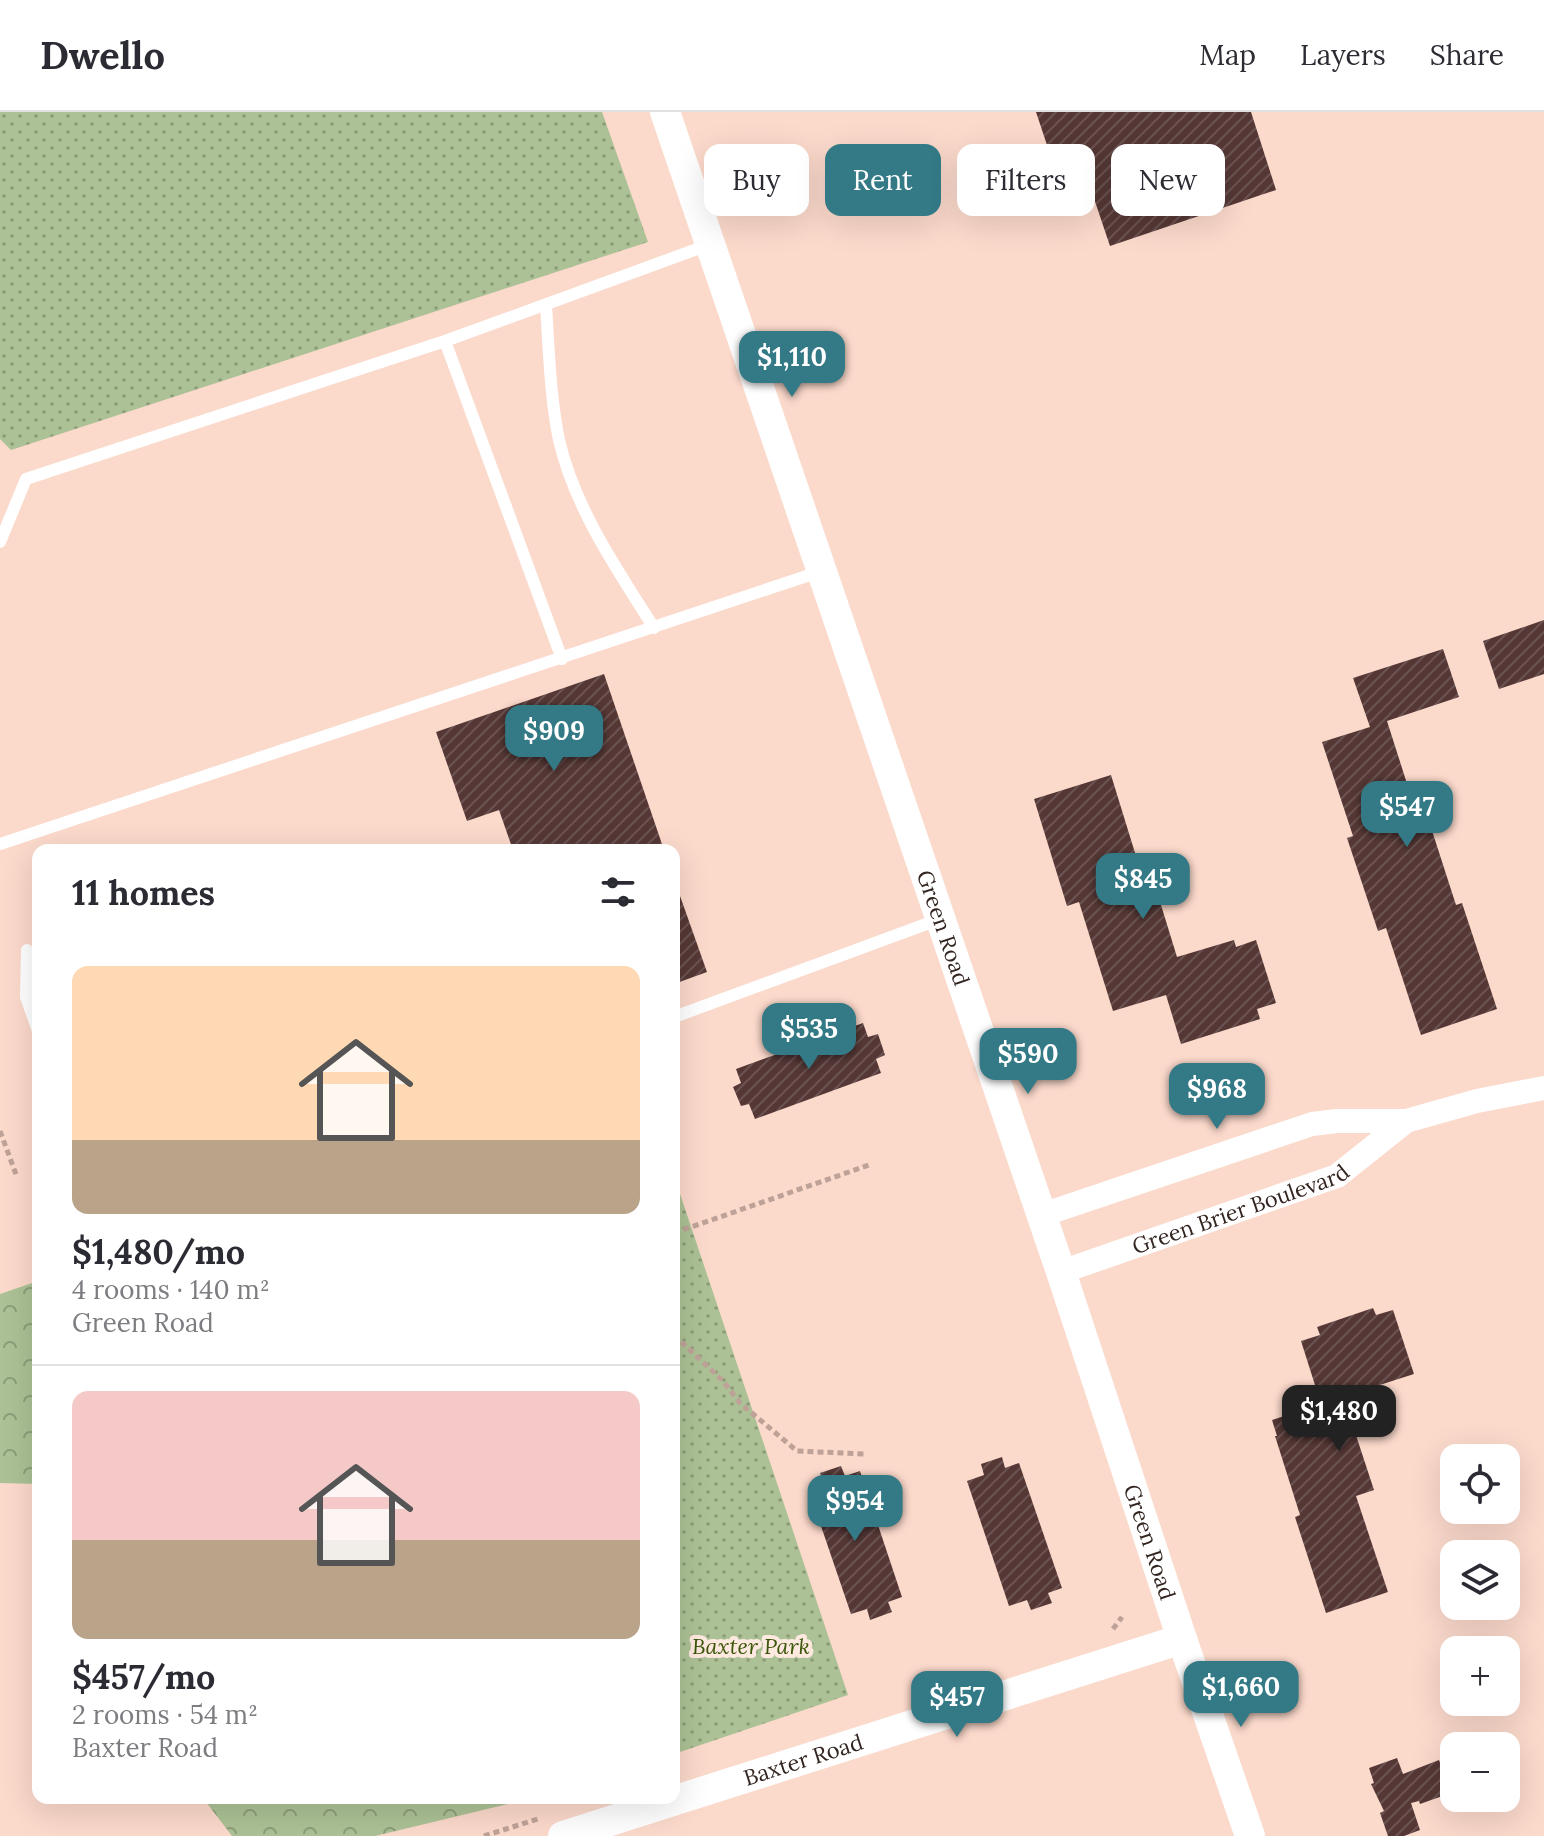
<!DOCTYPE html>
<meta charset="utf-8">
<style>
body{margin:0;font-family:Lora,serif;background:#f2f2f3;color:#2b2b33;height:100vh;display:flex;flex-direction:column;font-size:30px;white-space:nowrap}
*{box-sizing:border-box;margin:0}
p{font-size:26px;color:#7c7c81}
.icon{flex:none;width:44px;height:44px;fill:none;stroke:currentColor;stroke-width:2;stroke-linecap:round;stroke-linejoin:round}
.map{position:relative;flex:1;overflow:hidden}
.panel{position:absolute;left:32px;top:732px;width:648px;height:960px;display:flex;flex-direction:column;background:#fff;border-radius:16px;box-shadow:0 8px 32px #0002}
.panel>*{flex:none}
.top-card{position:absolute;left:704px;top:32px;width:720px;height:72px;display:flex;gap:16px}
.fabs{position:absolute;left:1440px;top:1332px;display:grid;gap:16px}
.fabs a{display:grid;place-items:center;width:80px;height:80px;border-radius:16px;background:#fff;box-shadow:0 8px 32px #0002;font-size:40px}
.price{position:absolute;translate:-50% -68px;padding:0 18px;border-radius:16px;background:#337986;color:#fff;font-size:26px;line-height:52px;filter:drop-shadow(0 2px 4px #0008)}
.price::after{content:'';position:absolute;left:50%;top:48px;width:24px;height:18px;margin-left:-12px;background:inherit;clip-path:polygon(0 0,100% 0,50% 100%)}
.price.selected{background:#222;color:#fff}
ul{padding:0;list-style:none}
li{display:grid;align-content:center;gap:16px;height:424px;padding:0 40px}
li+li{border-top:2px solid #e1e1e2}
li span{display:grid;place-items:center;height:248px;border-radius:16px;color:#555}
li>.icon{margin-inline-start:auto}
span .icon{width:144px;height:144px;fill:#fffc;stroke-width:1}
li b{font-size:34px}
h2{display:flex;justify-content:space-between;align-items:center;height:96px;padding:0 40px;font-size:34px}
.tag{padding:0 28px;border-radius:16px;background:#fff;box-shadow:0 8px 32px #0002;font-size:28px;line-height:72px}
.tag.selected{background:#337986;color:#fff}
header{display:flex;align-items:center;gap:48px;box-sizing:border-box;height:112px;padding:0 40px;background:#fff;border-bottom:2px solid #e1e1e2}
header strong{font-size:38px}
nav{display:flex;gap:44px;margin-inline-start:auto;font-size:28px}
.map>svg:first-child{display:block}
.grass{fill:url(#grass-dots)}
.forest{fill:url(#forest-crowns)}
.building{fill:url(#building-hatch)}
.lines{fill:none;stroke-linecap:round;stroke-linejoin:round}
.path{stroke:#bea297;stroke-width:5;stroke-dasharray:6 4;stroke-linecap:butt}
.service{stroke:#fff;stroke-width:12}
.minor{stroke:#fff;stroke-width:24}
.tertiary{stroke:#fff;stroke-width:30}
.labels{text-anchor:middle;stroke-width:8;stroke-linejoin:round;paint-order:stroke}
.street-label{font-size:22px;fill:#332621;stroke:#fee9e1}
.park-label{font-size:22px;font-style:italic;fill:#3b5709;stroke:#fee9e1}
</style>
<header>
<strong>Dwello</strong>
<nav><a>Map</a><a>Layers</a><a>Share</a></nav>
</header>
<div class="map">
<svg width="1544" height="1724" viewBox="0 0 1544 1724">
<defs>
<pattern id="grass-dots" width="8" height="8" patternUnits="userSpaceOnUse" patternTransform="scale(2)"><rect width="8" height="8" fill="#acc195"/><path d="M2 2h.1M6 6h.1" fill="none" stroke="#8d9d79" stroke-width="1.8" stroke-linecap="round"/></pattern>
<pattern id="forest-crowns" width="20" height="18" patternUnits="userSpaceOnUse" patternTransform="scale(2)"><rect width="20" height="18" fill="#acc195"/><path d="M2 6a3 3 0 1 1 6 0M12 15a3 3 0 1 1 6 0" fill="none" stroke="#8d9d79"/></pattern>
<pattern id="building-hatch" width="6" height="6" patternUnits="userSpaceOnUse" patternTransform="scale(2)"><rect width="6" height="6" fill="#553836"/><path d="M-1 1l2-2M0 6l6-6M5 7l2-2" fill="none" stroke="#6b5351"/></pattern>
</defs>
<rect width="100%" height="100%" fill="#fbd9cb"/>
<path class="grass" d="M 0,0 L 602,0 L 648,130 L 11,338 L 0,327 Z
M 674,1064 L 848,1583 L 674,1642 Z"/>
<path class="forest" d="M 38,1169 L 38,1372 L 0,1371 L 0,1182 Z
M 203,1686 L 533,1686 L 375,1724 L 232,1724 Z"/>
<path class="building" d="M 1036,0 L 1251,0 L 1276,78 L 1110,134 L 1080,45 L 1054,54 Z
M 1544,508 L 1544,562 L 1499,577 L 1483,529 Z
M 1443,537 L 1459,585 L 1387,609 L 1417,703 L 1426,700 L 1456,793 L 1462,791 L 1497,897 L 1421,923 L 1386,816 L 1378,819 L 1347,726 L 1353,724 L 1322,630 L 1370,615 L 1353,566 Z
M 604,562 L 664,738 L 513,738 L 499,698 L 467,709 L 436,620 Z
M 1111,663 L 1148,783 L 1157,780 L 1177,845 L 1234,828 L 1236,835 L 1256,828 L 1276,891 L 1257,897 L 1260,907 L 1181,932 L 1166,883 L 1113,899 L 1079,790 L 1067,794 L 1034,687 Z
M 674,767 L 707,860 L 674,872 Z
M 863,911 L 868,925 L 878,922 L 885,943 L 876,947 L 881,961 L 755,1007 L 749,992 L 741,994 L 733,975 L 741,971 L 736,957 Z
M 1373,1196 L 1376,1203 L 1393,1198 L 1414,1262 L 1339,1286 L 1344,1301 L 1348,1299 L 1374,1378 L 1356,1384 L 1388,1480 L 1326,1501 L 1295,1405 L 1300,1403 L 1275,1324 L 1277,1324 L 1272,1308 L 1321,1292 L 1301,1229 L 1320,1223 L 1317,1215 Z
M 1002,1345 L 1005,1356 L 1019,1351 L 1062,1476 L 1048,1481 L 1052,1491 L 1031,1498 L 1027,1488 L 1009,1494 L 967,1369 L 984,1363 L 981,1352 Z
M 841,1354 L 845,1364 L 860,1359 L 902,1485 L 888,1490 L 892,1500 L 870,1508 L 867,1497 L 851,1502 L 808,1376 L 824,1371 L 820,1361 Z
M 1397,1646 L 1403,1662 L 1439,1648 L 1451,1681 L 1420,1692 L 1419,1689 L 1411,1691 L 1420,1718 L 1404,1724 L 1388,1724 L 1380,1701 L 1384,1699 L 1371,1672 L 1374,1671 L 1369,1656 Z"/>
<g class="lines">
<path class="path" d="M 0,1019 L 17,1065
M 674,1121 L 869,1053
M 674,1223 L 723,1269 L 740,1291 L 797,1339 L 865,1342
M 1113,1517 L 1122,1505
M 484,1724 L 538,1707"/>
<path class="service" d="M 546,193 C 549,238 550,284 559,328 C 575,397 617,457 654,516
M 445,229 L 562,547
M 0,430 L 26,367 L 445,229 L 711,132
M 0,732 L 822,459
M 27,838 L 26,885 L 38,919
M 674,905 L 940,807"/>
<g class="minor">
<path d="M 1039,1104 L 1312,1012 L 1337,1009 L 1406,1009 L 1477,989 L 1544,976"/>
<path id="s1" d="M 1061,1160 L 1337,1064 L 1406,1009"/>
</g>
<g class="tertiary">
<path id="s2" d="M 665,0 L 1061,1160 L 1182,1527 L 1250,1724"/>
<path id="s3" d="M 563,1724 L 1182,1527"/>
</g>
</g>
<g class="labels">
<g class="street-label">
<text dy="8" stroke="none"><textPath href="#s2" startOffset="862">Green Road</textPath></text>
<text dy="8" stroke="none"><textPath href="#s1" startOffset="190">Green Brier Boulevard</textPath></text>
<text dy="8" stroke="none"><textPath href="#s2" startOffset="1510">Green Road</textPath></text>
<text dy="8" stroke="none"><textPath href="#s3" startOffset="252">Baxter Road</textPath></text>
</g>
<g class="park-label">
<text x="751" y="1542">Baxter Park</text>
</g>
</g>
</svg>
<div class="fabs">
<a><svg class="icon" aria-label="locate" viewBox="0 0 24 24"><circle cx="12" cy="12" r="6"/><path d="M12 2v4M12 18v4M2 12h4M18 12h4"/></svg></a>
<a><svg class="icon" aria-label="layers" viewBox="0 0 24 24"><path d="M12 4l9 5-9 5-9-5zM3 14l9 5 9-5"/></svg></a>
<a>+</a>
<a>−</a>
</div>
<b class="price" style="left:792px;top:287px">$1,110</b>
<b class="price" style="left:554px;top:661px">$909</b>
<b class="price" style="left:1407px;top:737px">$547</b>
<b class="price" style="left:1143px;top:809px">$845</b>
<b class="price" style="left:809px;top:959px">$535</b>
<b class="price" style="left:1028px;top:984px">$590</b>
<b class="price" style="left:1217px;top:1019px">$968</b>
<b class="price selected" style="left:1339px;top:1341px">$1,480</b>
<b class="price" style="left:855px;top:1431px">$954</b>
<b class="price" style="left:1241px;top:1617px">$1,660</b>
<b class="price" style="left:957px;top:1627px">$457</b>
<div class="top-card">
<a class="tag">Buy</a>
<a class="tag selected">Rent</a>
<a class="tag">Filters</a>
<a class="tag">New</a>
</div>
<section class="panel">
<h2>11 homes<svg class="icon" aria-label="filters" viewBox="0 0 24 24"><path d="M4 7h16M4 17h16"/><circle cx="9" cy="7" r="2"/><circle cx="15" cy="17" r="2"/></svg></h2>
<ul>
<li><span style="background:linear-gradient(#ffd9b3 70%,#b9a48a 0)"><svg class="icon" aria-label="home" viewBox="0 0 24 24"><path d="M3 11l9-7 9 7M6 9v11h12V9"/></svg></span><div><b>$1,480/mo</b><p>4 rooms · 140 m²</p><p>Green Road</p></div></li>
<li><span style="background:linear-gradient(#f6c9c9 60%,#b9a48a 0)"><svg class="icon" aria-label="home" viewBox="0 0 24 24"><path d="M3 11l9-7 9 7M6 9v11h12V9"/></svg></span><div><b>$457/mo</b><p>2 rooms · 54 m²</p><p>Baxter Road</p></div></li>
</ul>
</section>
</div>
